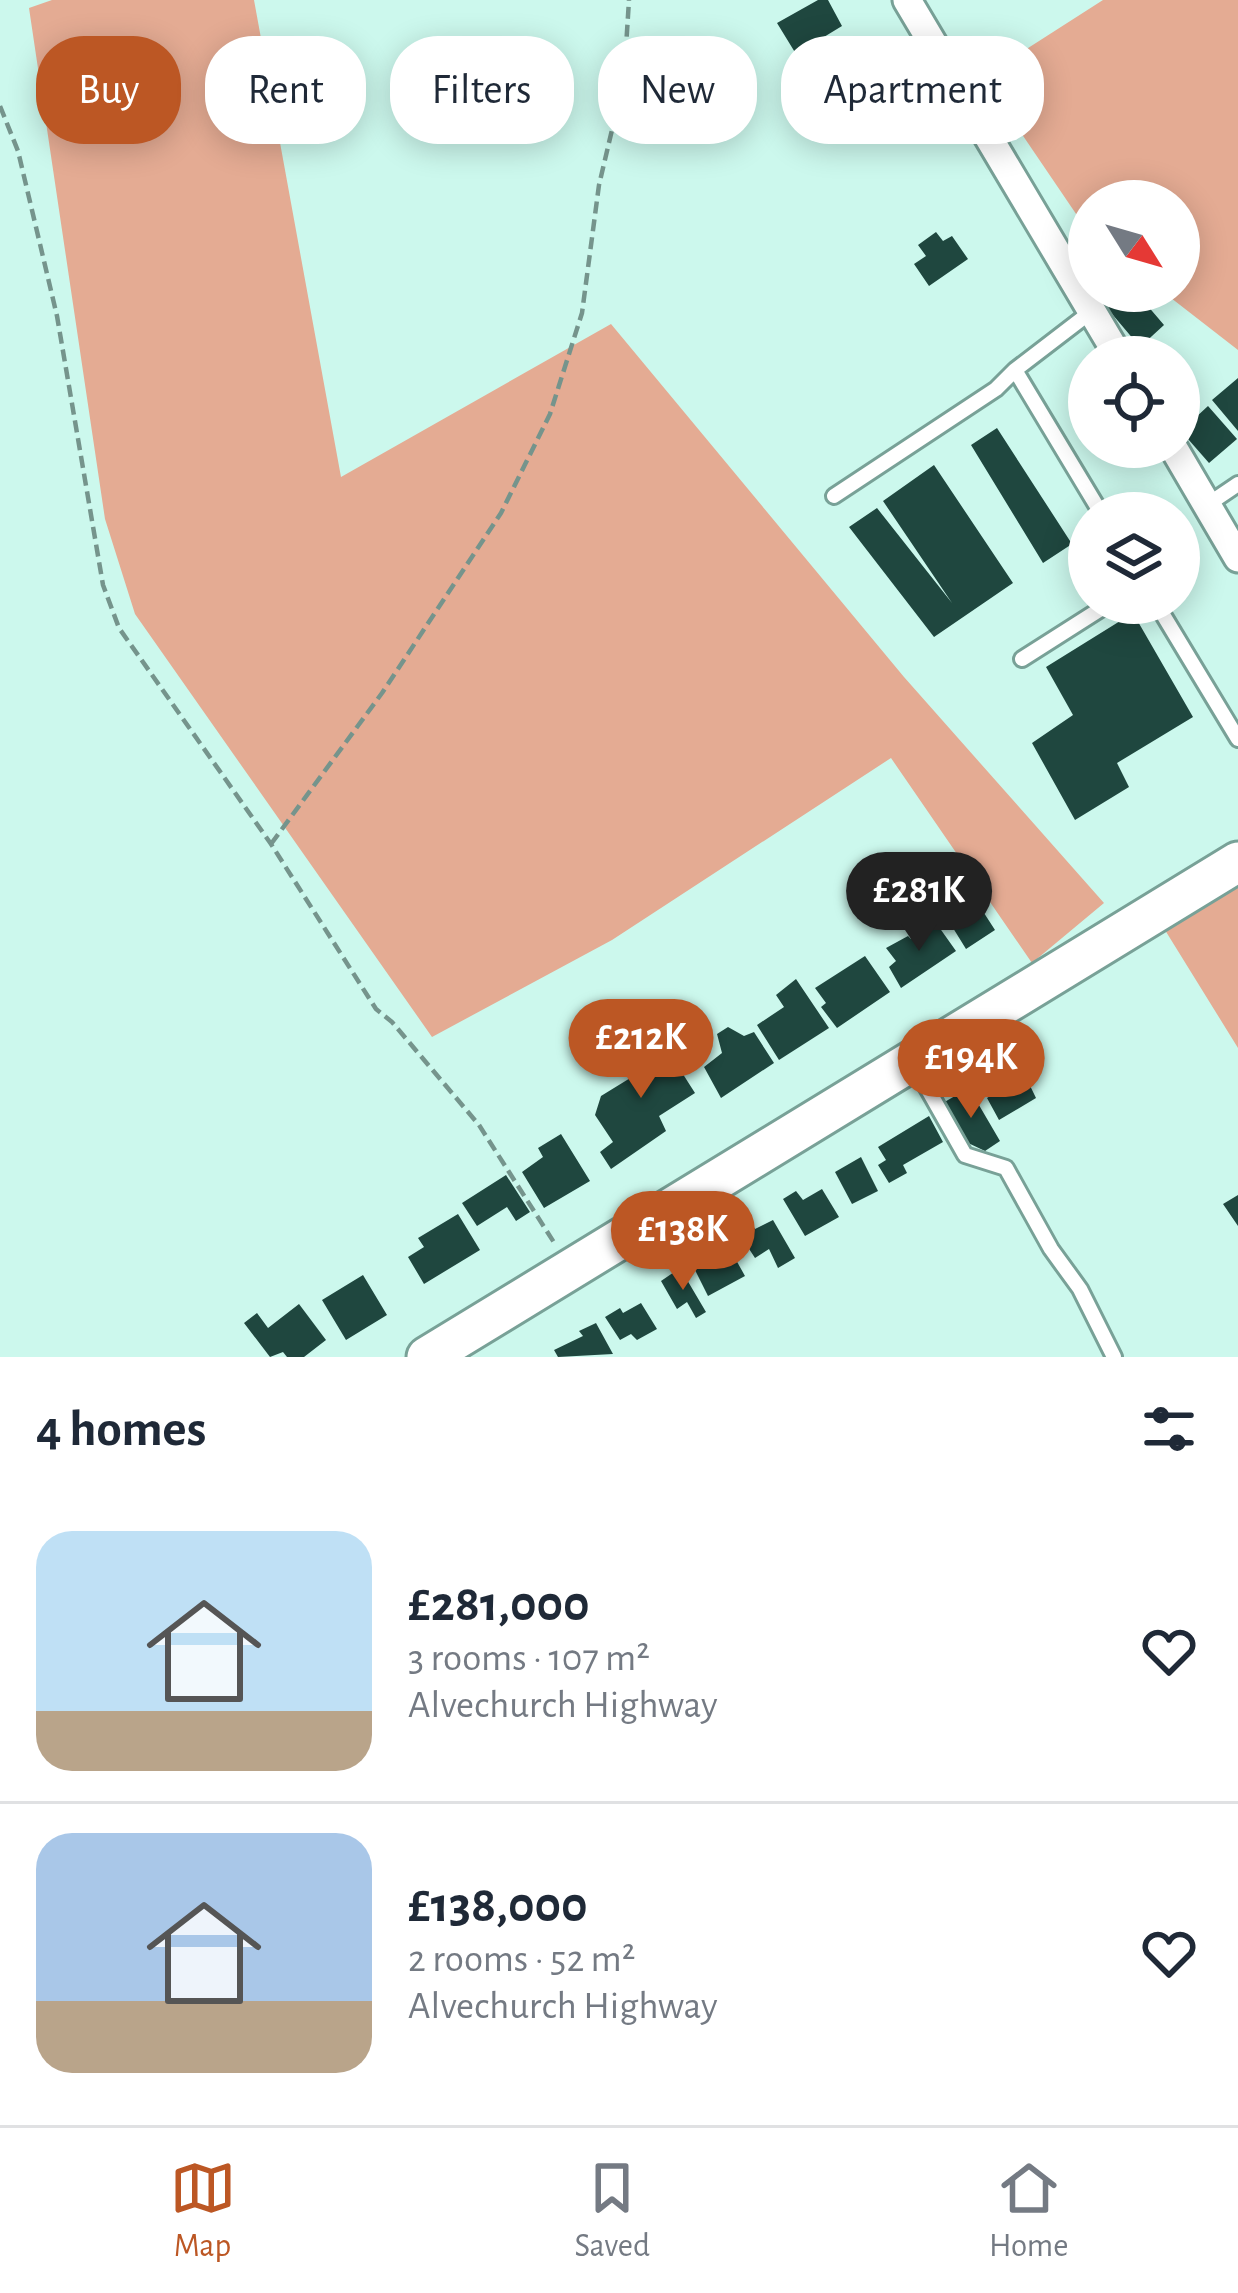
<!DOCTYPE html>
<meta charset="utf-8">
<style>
body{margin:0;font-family:"Alegreya Sans",sans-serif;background:#f2f2f3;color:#1f2937;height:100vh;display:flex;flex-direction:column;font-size:45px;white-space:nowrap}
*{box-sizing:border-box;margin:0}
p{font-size:39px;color:#747a83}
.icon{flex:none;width:66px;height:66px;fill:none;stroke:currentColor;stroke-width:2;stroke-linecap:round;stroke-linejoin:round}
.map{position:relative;height:1357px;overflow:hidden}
.drawer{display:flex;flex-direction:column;background:#fff;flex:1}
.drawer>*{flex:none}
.hud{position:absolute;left:36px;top:36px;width:1167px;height:108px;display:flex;gap:24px}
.needle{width:78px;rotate:127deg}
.buttons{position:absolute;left:1068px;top:180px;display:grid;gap:24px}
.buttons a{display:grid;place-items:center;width:132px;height:132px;border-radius:50%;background:#fff;box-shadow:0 6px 30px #0003;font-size:60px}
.price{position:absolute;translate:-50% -102px;padding:0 27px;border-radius:42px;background:#bc5724;color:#fff;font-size:39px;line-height:78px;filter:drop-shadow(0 3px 6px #0008)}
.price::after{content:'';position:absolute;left:50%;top:72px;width:36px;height:27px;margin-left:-18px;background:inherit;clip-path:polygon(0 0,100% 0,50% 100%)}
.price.on{background:#222;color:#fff}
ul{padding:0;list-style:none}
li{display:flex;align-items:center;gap:36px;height:300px;padding:0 36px}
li+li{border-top:3px solid #e0e1e3}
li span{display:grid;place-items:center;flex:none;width:336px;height:240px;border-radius:36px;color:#555}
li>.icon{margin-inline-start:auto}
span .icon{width:144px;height:144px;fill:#fffc;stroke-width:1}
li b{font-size:51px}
h2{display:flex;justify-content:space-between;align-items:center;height:144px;padding:0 36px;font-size:51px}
.chip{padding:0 42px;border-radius:48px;background:#fff;box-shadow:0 6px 30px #0003;font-size:42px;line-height:108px}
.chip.on{background:#bc5724;color:#fff}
.tabs{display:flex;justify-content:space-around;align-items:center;height:168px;border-top:3px solid #e0e1e3;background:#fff;font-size:33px;color:#747a83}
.tabs a{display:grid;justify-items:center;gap:6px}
.tabs .on{color:#bc5724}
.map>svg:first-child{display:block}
.green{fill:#e4ab93}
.building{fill:#1f473f}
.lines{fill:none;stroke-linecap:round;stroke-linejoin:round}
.lane-casing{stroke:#78a197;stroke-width:20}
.street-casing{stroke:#78a197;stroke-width:33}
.secondary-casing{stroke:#78a197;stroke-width:45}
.path{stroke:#75948c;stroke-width:4.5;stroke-dasharray:12 6;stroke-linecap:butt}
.lane{stroke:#fff;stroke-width:14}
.street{stroke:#fff;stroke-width:27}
.secondary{stroke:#fff;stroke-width:39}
</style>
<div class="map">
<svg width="1238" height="1357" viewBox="0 0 1238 1357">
<rect width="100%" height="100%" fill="#ccf8ed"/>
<path class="green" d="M 52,0 L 254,0 L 341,477 L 611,324 L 904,677 L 1104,903 L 1032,963 L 891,758 L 612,940 L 432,1037 L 135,614 L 105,519 L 29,8 Z
M 1103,0 L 1238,0 L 1238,350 L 1162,291 L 1179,291 L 1179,201 L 1089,201 L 1089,233 L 983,77 Z
M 1238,871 L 1238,1048 L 1160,922 Z"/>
<path class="building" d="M 818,0 L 828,0 L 842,26 L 796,54 L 777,23 Z
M 849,73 L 864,102 L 823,122 L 808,95 Z
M 936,232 L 943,241 L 952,236 L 968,259 L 929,286 L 914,264 L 926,256 L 918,245 Z
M 1125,291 L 1135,291 L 1164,325 L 1140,347 L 1107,308 Z
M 1238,378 L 1238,431 L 1212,400 Z
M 1208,406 L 1237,439 L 1209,463 L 1181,431 Z
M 997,428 L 1072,544 L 1043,563 L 971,445 Z
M 934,465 L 1013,583 L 934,637 L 849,527 L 877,508 L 952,603 L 883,501 Z
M 1133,613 L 1193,717 L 1117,763 L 1129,787 L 1075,820 L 1032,743 L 1073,715 L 1046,667 Z
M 973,896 L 995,930 L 966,949 L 945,915 Z
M 934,920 L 956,951 L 901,988 L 889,967 L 896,961 L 886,948 L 908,936 L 911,939 Z
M 865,956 L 890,992 L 837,1028 L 821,1007 L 826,1003 L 815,988 Z
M 796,979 L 829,1028 L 779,1060 L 757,1025 L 784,1007 L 776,995 Z
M 728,1027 L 744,1036 L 754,1032 L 774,1063 L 721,1098 L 704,1067 L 722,1053 L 717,1034 Z
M 656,1032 L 695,1093 L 659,1116 L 666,1131 L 611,1169 L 600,1152 L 613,1142 L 595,1115 L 601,1096 L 640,1072 L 625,1052 Z
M 1019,1063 L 1036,1098 L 999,1120 L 987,1098 L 1001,1089 L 994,1078 Z
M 969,1088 L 1000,1141 L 985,1151 L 966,1142 L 941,1104 Z
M 929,1116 L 943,1142 L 903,1165 L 907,1173 L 889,1183 L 878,1165 L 886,1160 L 878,1147 Z
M 561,1134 L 590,1181 L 544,1208 L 522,1172 L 543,1157 L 538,1148 Z
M 861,1157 L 878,1191 L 852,1204 L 835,1172 Z
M 506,1175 L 530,1212 L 516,1221 L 507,1207 L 477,1226 L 462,1203 Z
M 822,1189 L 839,1217 L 805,1236 L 783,1199 L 796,1191 L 803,1200 Z
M 1238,1195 L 1238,1226 L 1223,1204 Z
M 458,1214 L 480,1250 L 424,1284 L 408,1257 L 424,1247 L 418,1238 Z
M 773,1220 L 795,1258 L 778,1268 L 769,1249 L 755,1258 L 738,1232 L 751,1223 L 755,1229 Z
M 726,1242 L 745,1276 L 708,1296 L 691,1262 Z
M 680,1268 L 706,1312 L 696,1318 L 687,1302 L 677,1309 L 661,1281 Z
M 363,1275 L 387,1315 L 346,1340 L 322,1300 Z
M 641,1303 L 657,1329 L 637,1340 L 631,1334 L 620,1340 L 605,1317 L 620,1308 L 623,1313 Z
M 299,1304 L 326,1340 L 304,1357 L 287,1357 L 283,1352 L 270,1357 L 244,1323 L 257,1313 L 268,1328 Z
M 596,1323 L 613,1354 L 558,1357 L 554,1350 L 583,1336 L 579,1331 Z"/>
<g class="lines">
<g class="lane-casing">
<path id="lane" d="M 1092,311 L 1015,370 L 1101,513
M 834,496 L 996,389 L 1015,370
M 1207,505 L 1238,484
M 1156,603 L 1238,739
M 1022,659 L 1110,603
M 913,1063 L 965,1155 L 1006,1168 L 1051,1249 L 1080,1289 L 1114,1357"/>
</g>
<g class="street-casing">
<path id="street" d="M 907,0 L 1119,357
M 1173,447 L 1238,558"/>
</g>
<g class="secondary-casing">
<path id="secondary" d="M 427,1357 L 1238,862"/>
</g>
<path class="path" d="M 0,106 L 18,151 L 57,316 L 103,585 L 119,628 L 271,844 L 376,1009 L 392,1022 L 479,1125 L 555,1244
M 271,844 L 382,693 L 501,513 L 550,414 L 582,313 L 599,185 L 624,79 L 629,0"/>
<use href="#lane" class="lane"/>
<use href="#street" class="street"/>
<use href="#secondary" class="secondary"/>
</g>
</svg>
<div class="buttons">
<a><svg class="needle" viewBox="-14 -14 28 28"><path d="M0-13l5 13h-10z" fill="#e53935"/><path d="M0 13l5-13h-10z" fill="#747a83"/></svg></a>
<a><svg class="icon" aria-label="locate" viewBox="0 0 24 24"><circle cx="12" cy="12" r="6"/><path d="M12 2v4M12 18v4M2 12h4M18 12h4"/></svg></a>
<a><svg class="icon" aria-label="layers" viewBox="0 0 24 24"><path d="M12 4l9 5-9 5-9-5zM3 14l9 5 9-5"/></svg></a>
</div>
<b class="price on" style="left:919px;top:954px">£281K</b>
<b class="price" style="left:641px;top:1101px">£212K</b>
<b class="price" style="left:971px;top:1121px">£194K</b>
<b class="price" style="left:683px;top:1293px">£138K</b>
<div class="hud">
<a class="chip on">Buy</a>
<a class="chip">Rent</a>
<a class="chip">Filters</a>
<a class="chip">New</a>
<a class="chip">Apartment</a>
</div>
</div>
<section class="drawer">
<h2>4 homes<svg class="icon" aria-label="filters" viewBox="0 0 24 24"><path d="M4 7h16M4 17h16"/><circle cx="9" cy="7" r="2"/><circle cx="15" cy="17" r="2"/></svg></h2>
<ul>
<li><span style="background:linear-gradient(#bfe0f5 75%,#b9a48a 0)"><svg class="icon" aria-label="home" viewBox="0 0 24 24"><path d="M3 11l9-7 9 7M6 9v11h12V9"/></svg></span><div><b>£281,000</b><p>3 rooms · 107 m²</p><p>Alvechurch Highway</p></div><svg class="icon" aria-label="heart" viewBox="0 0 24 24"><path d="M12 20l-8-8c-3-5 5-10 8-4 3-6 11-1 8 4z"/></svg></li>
<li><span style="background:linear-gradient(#a9c7e8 70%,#b9a48a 0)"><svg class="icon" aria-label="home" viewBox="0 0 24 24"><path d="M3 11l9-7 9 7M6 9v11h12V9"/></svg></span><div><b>£138,000</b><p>2 rooms · 52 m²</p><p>Alvechurch Highway</p></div><svg class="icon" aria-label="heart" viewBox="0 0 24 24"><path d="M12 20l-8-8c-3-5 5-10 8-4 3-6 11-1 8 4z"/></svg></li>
</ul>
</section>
<nav class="tabs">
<a class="on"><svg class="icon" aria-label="map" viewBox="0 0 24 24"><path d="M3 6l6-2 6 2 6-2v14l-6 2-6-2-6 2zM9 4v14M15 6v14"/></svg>Map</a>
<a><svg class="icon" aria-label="saved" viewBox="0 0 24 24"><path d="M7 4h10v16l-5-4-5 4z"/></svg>Saved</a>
<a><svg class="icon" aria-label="home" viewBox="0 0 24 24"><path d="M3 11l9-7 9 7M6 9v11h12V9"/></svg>Home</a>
</nav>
